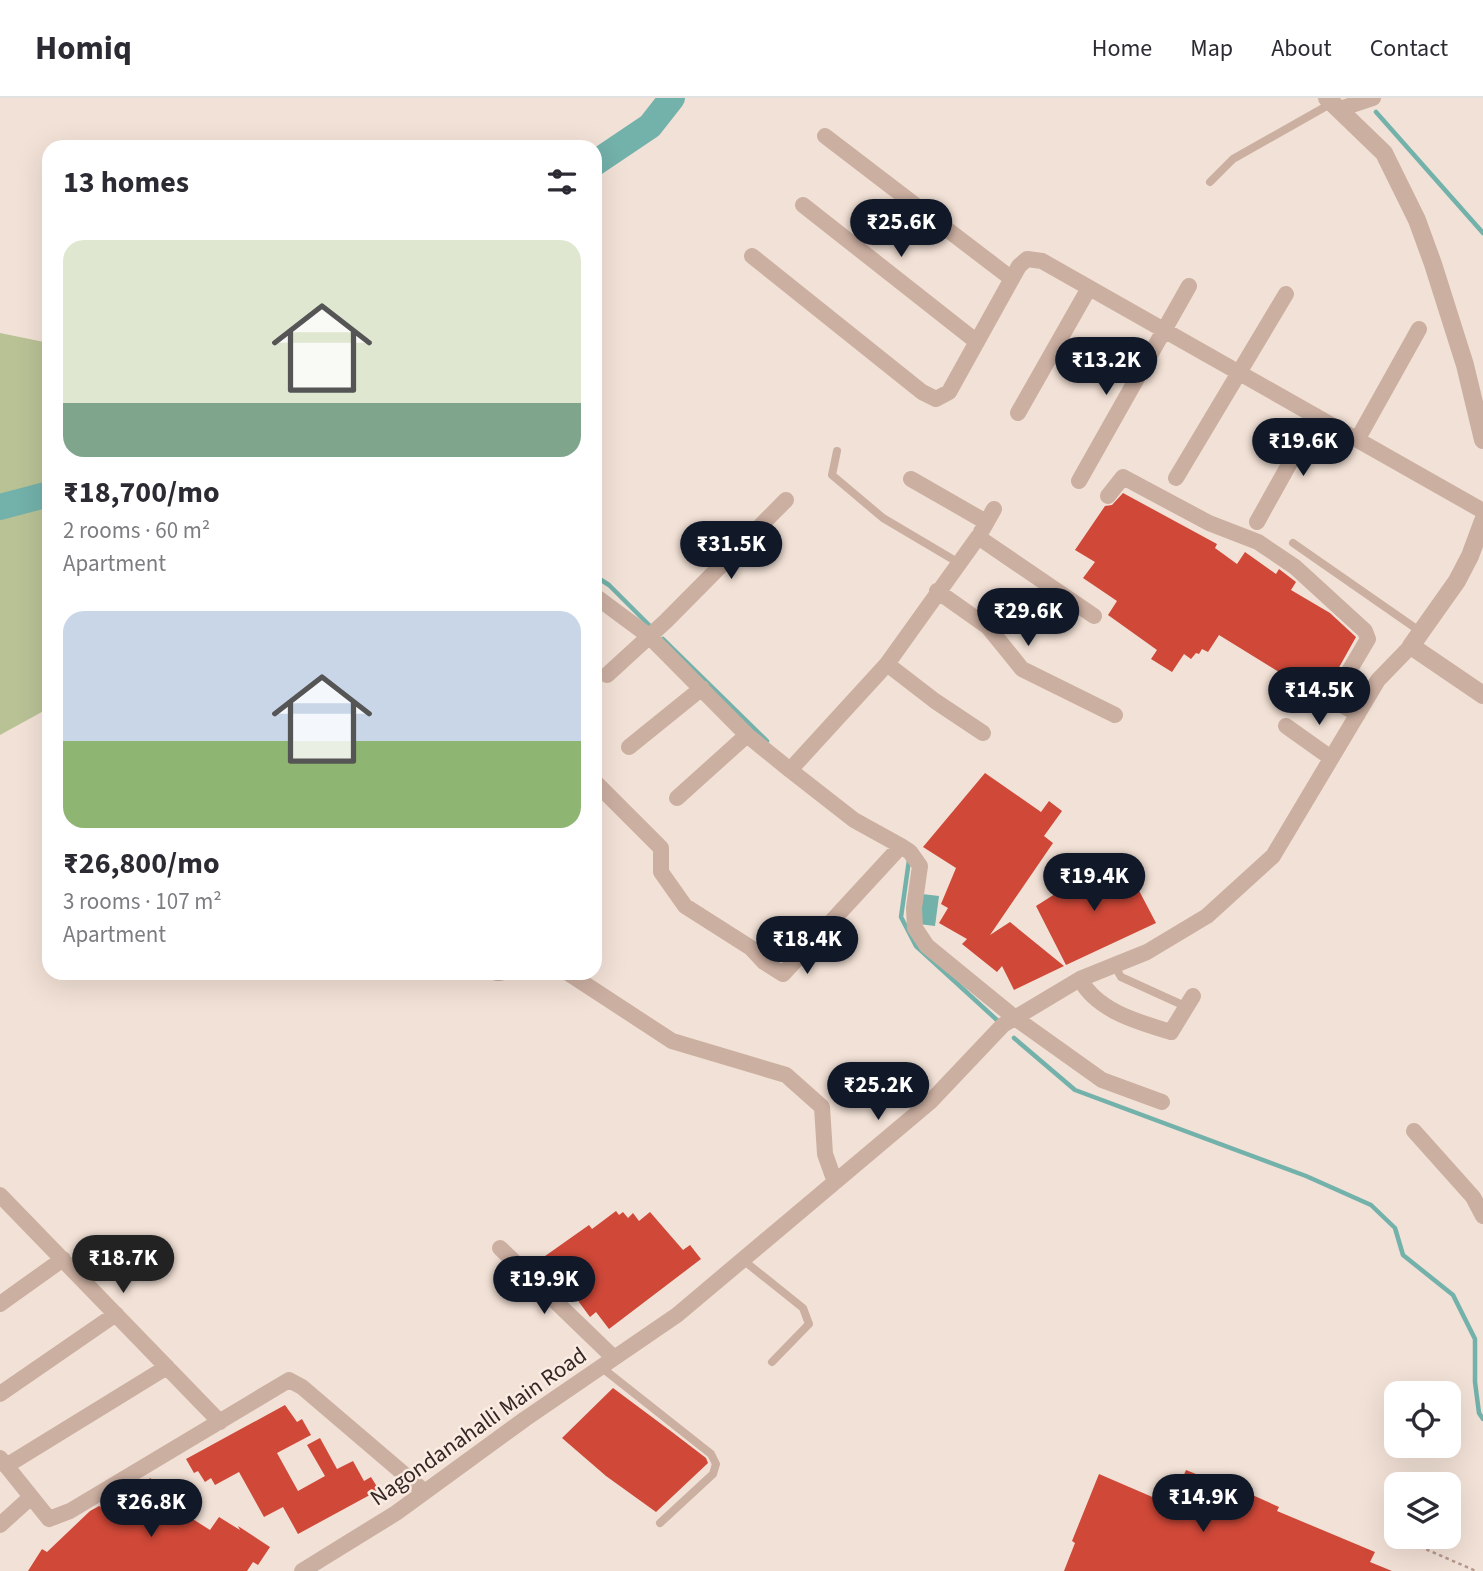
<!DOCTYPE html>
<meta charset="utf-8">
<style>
body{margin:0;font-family:"Source Sans 3",sans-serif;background:#f7f7f7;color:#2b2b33;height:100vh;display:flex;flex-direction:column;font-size:26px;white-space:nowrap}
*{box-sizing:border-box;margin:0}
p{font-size:23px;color:#7c7c81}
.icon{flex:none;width:38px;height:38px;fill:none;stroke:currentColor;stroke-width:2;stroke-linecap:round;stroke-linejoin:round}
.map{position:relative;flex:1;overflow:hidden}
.side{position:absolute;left:42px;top:42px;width:560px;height:840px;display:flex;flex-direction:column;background:#fff;border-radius:21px;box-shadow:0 7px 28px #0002}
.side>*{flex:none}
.controls{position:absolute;left:1384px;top:1283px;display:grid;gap:14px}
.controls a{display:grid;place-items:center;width:77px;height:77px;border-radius:14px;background:#fff;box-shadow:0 7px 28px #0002;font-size:35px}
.price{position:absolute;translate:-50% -60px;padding:0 16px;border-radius:24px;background:#111827;color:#fff;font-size:23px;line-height:46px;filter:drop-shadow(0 2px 4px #0008)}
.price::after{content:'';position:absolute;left:50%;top:42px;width:21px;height:16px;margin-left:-10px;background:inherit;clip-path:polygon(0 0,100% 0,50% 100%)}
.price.active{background:#222;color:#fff}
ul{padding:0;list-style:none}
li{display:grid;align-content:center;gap:14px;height:371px;padding:0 21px}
li span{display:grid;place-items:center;height:217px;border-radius:21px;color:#555}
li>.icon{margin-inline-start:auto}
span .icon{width:126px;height:126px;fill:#fffc;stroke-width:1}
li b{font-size:30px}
h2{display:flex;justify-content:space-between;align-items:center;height:84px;padding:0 21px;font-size:30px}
header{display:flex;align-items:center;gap:42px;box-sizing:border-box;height:98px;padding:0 35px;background:#fff;border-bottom:2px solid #e1e1e2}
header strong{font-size:33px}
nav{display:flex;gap:38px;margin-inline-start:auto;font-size:24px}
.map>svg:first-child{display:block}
.green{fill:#b9c295}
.water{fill:#73b1ab}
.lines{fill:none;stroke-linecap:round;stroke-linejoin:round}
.stream{stroke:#73b1ab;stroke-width:4.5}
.river{stroke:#73b1ab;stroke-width:26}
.building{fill:#cf4838}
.path{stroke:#b7988c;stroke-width:2.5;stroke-dasharray:3.5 3.5;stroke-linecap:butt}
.service{stroke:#cbafa1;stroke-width:8}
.minor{stroke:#cbafa1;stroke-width:16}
.tertiary{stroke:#cbafa1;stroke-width:18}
.labels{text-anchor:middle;stroke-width:5;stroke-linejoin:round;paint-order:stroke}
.street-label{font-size:23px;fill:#352725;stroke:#faece2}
</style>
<header>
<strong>Homiq</strong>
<nav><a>Home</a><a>Map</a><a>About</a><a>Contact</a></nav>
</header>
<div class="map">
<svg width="1483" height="1473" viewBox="0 0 1483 1473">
<rect width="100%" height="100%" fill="#f2e1d6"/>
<path class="green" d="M 0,235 L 49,245 L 49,610 L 0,637 Z"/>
<path class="water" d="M 922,796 L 939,798 L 935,828 L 918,826 Z"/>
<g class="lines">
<path class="stream" d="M 1376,14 L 1483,135
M 595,478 L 609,487 L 652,530
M 663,541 L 767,643
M 909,762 L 901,819 L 916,848 L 998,923
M 1014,940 L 1075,992 L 1306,1078 L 1371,1107 L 1395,1130 L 1403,1157 L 1453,1197 L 1475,1241 L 1475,1284 L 1479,1315 L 1483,1321"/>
<path class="river" d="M 595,65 L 650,28 L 672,0
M 0,409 L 49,396"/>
</g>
<path class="building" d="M 1123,395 L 1217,446 L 1215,450 L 1237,466 L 1245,454 L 1276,476 L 1279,471 L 1296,484 L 1291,492 L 1330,515 L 1356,539 L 1318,607 L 1297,593 L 1300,587 L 1219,537 L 1208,554 L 1202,551 L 1199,556 L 1196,555 L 1191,561 L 1184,556 L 1172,574 L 1151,561 L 1157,552 L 1108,517 L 1117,503 L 1083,480 L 1095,464 L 1075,452 L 1105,408 L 1112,407 Z
M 985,675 L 1041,714 L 1049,703 L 1062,713 L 1044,738 L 1053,745 L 990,837 L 1010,824 L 1064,868 L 1014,892 L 1002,868 L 997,874 L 962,846 L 967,841 L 939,825 L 948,810 L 941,806 L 956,770 L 923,749 Z
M 1109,762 L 1124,788 L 1134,783 L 1156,825 L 1066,867 L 1036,808 Z
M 616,1113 L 619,1117 L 623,1114 L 628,1120 L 633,1115 L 639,1123 L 650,1114 L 683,1152 L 690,1147 L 701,1161 L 609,1231 L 596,1214 L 590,1219 L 556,1173 L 549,1178 L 538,1163 L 589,1127 L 592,1131 Z
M 613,1290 L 672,1334 L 706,1360 L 708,1365 L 656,1414 L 606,1378 L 562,1340 Z
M 285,1307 L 297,1324 L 302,1321 L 311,1337 L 277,1355 L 298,1393 L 325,1378 L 307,1347 L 320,1340 L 337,1371 L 353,1363 L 364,1383 L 371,1379 L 379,1392 L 298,1436 L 283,1409 L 264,1419 L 239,1374 L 215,1387 L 211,1380 L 205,1384 L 198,1373 L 194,1375 L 186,1361 Z
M 1186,1372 L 1238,1393 L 1239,1391 L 1279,1409 L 1277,1413 L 1375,1454 L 1370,1464 L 1392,1473 L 1064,1473 L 1075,1445 L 1072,1443 L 1099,1376 L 1171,1407 Z
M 150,1380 L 177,1398 L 180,1393 L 197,1404 L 188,1418 L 210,1432 L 219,1419 L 240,1432 L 238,1428 L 270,1449 L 258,1467 L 253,1464 L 247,1473 L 28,1473 L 42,1451 L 47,1454 L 90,1413 L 99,1408 L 114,1417 L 132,1389 L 140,1394 Z"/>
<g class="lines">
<path class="path" d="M 1407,1443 L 1476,1473"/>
<path class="service" d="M 1210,84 L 1233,61 L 1332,5
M 837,353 L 832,377 L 883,420 L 959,465
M 1293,445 L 1421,534
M 1114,867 L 1121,879 L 1187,909
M 743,1162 L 803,1210 L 809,1226 L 772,1264
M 601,1269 L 711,1356 L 716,1366 L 713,1376 L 660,1425"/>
<path class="minor" d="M 1340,11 L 1373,0
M 825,38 L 1012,181
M 803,107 L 977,244
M 752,158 L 922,294 L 936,301 L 949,294 L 1019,168 L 1027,161 L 1042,163 L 1483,413
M 1018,315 L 1089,190
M 1357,342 L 1419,231
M 1176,380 L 1286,196
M 911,381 L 986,424
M 1079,383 L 1189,188
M 1108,398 L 1123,379 L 1209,425 L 1258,444 L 1295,469 L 1365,533 L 1368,541 L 1336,595 L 1342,607 L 1358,616
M 1257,424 L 1316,318
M 981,434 L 994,411
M 937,493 L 988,529 L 1022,571 L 1115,617
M 595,498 L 649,538 L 747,637 L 790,672
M 887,566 L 978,439 L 1094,518
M 607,577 L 666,523 L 786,402
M 1286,628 L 1331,660
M 983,635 L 935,603 L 887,566 L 790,672 L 854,722 L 901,748 L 910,754 L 920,768 L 914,810 L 915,830 L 927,848 L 1015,920 L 1102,982 L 1162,1004
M 629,649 L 702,590
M 595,684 L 661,750 L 661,774 L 685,808 L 751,850 L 764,864 L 783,876 L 901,748
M 677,700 L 747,637
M 497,875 L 500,875
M 568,875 L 672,943 L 786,977 L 822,1009 L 825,1056 L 835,1084
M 1080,881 C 1097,913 1138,924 1171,934 L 1193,898
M 1414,1033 L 1473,1099 L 1483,1118
M 0,1097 L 220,1324
M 500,1150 L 614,1260
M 0,1206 L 63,1161
M 0,1296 L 116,1216
M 0,1360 L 49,1421 L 70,1413 L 289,1282 L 302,1289 L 425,1394
M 6,1368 L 167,1269
M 0,1427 L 31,1399
M 302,1473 L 396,1415 L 525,1321 L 677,1217 L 930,1004 L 1003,927 L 1080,881 L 1147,854 L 1207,818 L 1273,758 L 1378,582 L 1411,548"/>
<path class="tertiary" d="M 1327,0 L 1384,55 L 1417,122 L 1433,166 L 1465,267 L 1483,342
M 1483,423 L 1470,458 L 1457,483 L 1411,548 L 1483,597"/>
</g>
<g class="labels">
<g class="street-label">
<text transform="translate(478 1328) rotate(-35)" y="8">Nagondanahalli Main Road</text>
</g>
</g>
</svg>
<div class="controls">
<a><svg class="icon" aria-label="locate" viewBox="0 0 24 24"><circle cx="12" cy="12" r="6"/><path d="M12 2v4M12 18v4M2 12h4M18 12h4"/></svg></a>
<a><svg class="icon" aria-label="layers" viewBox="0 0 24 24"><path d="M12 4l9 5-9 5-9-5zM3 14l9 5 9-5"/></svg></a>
</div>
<b class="price" style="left:901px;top:161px">₹25.6K</b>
<b class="price" style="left:1106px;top:299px">₹13.2K</b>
<b class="price" style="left:1303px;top:380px">₹19.6K</b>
<b class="price" style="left:731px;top:483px">₹31.5K</b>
<b class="price" style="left:1028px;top:550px">₹29.6K</b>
<b class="price" style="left:1319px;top:629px">₹14.5K</b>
<b class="price" style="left:1094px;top:815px">₹19.4K</b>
<b class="price" style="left:807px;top:878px">₹18.4K</b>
<b class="price" style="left:878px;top:1024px">₹25.2K</b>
<b class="price active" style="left:123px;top:1197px">₹18.7K</b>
<b class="price" style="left:544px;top:1218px">₹19.9K</b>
<b class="price" style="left:1203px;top:1436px">₹14.9K</b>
<b class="price" style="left:151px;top:1441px">₹26.8K</b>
<section class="side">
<h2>13 homes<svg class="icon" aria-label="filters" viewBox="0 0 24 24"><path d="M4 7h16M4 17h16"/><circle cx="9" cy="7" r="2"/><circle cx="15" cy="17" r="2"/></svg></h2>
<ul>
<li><span style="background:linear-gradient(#dfe7d0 75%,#7fa58c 0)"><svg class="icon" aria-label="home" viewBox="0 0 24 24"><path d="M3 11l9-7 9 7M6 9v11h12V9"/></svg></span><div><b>₹18,700/mo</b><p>2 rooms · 60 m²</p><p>Apartment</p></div></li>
<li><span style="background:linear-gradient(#c9d6e8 60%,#8fb573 0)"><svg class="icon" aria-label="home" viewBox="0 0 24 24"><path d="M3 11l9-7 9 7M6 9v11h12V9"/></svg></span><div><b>₹26,800/mo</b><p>3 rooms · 107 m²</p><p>Apartment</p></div></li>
</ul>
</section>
</div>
